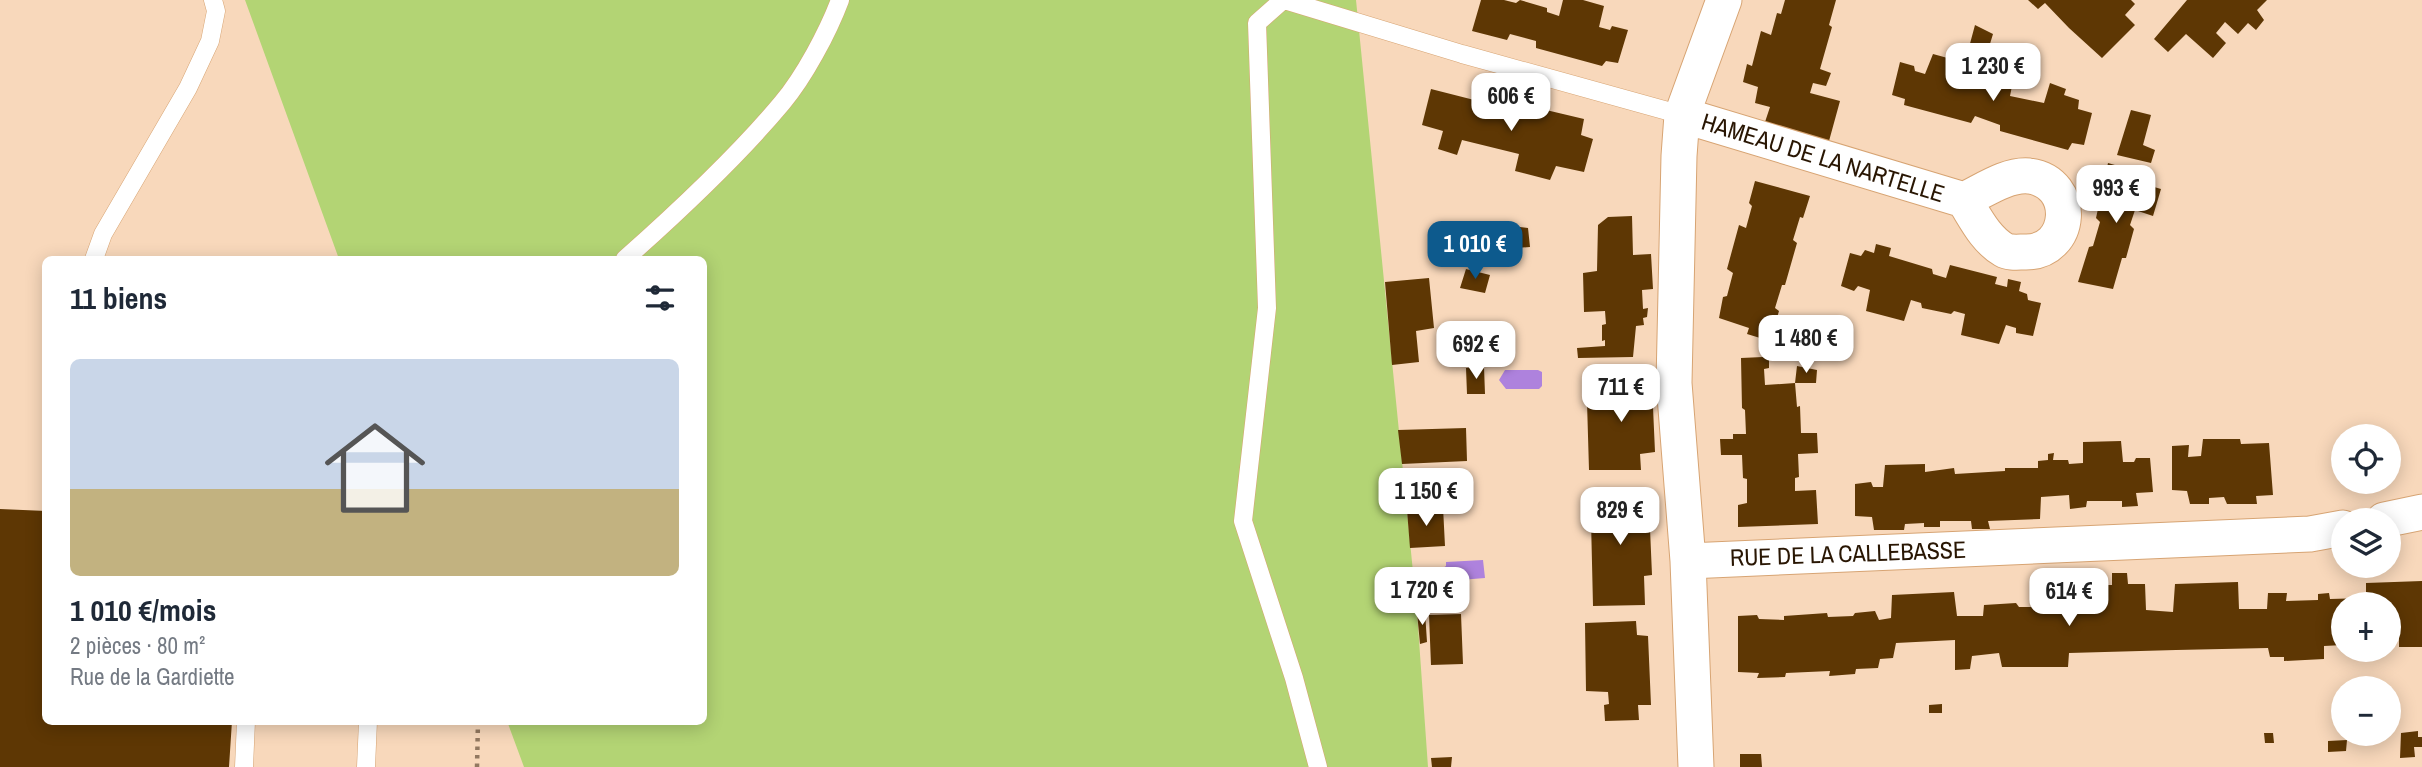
<!DOCTYPE html>
<html lang="fr">
<meta charset="utf-8">
<style>
body{margin:0;font-family:"Archivo Narrow",sans-serif;background:#f2f2f3;color:#1f2937;height:100vh;display:flex;flex-direction:column;font-size:26px;white-space:nowrap}
*{box-sizing:border-box;margin:0}
p{font-size:23px;color:#747a83}
.icon{flex:none;width:38px;height:38px;fill:none;stroke:currentColor;stroke-width:2;stroke-linecap:round;stroke-linejoin:round}
.map{position:relative;flex:1;overflow:hidden}
.details{position:absolute;left:42px;top:256px;width:665px;height:469px;display:flex;flex-direction:column;background:#fff;border-radius:10px;box-shadow:0 4px 18px #0003}
.details>*{flex:none}
.fabs{position:absolute;left:2331px;top:424px;display:grid;gap:14px}
.fabs a{display:grid;place-items:center;width:70px;height:70px;border-radius:50%;background:#fff;box-shadow:0 4px 18px #0003;font-size:35px}
.price{position:absolute;translate:-50% -60px;padding:0 16px;border-radius:14px;background:#fff;color:#222;font-size:23px;line-height:46px;filter:drop-shadow(0 2px 4px #0008)}
.price::after{content:'';position:absolute;left:50%;top:42px;width:21px;height:16px;margin-left:-10px;background:inherit;clip-path:polygon(0 0,100% 0,50% 100%)}
.price.on{background:#0d5a8d;color:#fff}
ul{padding:0;list-style:none}
li{display:grid;align-content:center;gap:14px;height:371px;padding:0 28px}
li span{display:grid;place-items:center;height:217px;border-radius:10px;color:#555}
li>.icon{margin-inline-start:auto}
span .icon{width:126px;height:126px;fill:#fffc;stroke-width:1}
li b{font-size:30px}
h2{display:flex;justify-content:space-between;align-items:center;height:84px;padding:0 28px;font-size:30px}
.map>svg:first-child{display:block}
.green{fill:#b3d474}
.water{fill:#ae82dd}
.building{fill:#5e3704}
.lines{fill:none;stroke-linecap:round;stroke-linejoin:round}
.lane-casing{stroke:#d7a473;stroke-width:19}
.street-casing{stroke:#d7a473;stroke-width:37}
.path{stroke:#927860;stroke-width:4.5;stroke-dasharray:3.5 5;stroke-linecap:butt}
.lane{stroke:#fff;stroke-width:18}
.street{stroke:#fff;stroke-width:35}
.labels{text-anchor:middle;stroke-width:7;stroke-linejoin:round;paint-order:stroke}
.street-label{font-size:24px;fill:#291603;stroke:#fff}
</style>
<div class="map">
<svg width="2422" height="767" viewBox="0 0 2422 767">
<rect width="100%" height="100%" fill="#f8d8bb"/>
<path class="green" d="M 245,0 L 1356,0 L 1417,612 L 1428,767 L 524,767 L 507,721 L 704,721 L 704,259 L 339,259 Z"/>
<path class="water" d="M 1505,370 L 1538,370 L 1542,372 L 1542,386 L 1539,389 L 1506,389 L 1499,380 Z
M 1483,560 L 1485,578 L 1448,581 L 1447,578 L 1441,576 L 1441,569 L 1446,566 L 1446,562 Z"/>
<path class="building" d="M 1481,0 L 1504,0 L 1516,3 L 1520,0 L 1547,8 L 1547,12 L 1559,16 L 1563,0 L 1583,0 L 1604,6 L 1599,27 L 1610,30 L 1612,26 L 1628,30 L 1618,63 L 1606,61 L 1602,66 L 1536,48 L 1536,41 L 1510,34 L 1507,40 L 1472,31 Z
M 1785,0 L 1836,0 L 1829,25 L 1832,27 L 1820,69 L 1831,73 L 1826,86 L 1813,83 L 1810,93 L 1840,101 L 1829,141 L 1765,122 L 1770,107 L 1755,103 L 1758,87 L 1743,82 L 1747,64 L 1752,66 L 1761,31 L 1771,35 L 1777,13 L 1781,14 Z
M 2028,0 L 2131,0 L 2135,4 L 2125,15 L 2135,25 L 2102,58 L 2069,28 L 2045,3 L 2038,9 Z
M 2187,0 L 2267,0 L 2257,10 L 2264,20 L 2256,30 L 2248,23 L 2238,34 L 2225,22 L 2216,33 L 2226,43 L 2213,58 L 2186,34 L 2168,52 L 2154,39 Z
M 1975,25 L 1993,34 L 1986,57 L 1968,51 Z
M 1933,54 L 1973,65 L 1967,82 L 1979,87 L 1981,83 L 1997,86 L 2002,72 L 2014,76 L 2010,96 L 2044,103 L 2050,83 L 2066,89 L 2064,95 L 2079,100 L 2078,109 L 2092,113 L 2084,145 L 2072,143 L 2068,150 L 2000,131 L 2000,125 L 1975,116 L 1971,123 L 1904,105 L 1905,99 L 1892,95 L 1900,62 L 1914,66 L 1915,71 L 1925,74 Z
M 1431,89 L 1486,103 L 1487,110 L 1511,117 L 1517,103 L 1584,119 L 1581,135 L 1593,139 L 1584,172 L 1556,166 L 1550,180 L 1515,171 L 1519,154 L 1462,140 L 1457,155 L 1438,149 L 1443,131 L 1422,125 Z
M 2131,110 L 2151,115 L 2143,145 L 2155,150 L 2151,163 L 2117,155 Z
M 2108,163 L 2132,170 L 2130,180 L 2161,189 L 2153,216 L 2135,210 L 2130,225 L 2134,229 L 2126,258 L 2122,258 L 2113,289 L 2078,282 L 2089,247 L 2093,246 L 2100,222 L 2096,218 Z
M 1755,181 L 1810,196 L 1803,218 L 1800,217 L 1793,240 L 1797,243 L 1785,285 L 1782,285 L 1775,308 L 1779,311 L 1770,341 L 1747,334 L 1749,328 L 1719,318 L 1723,297 L 1727,296 L 1733,273 L 1727,269 L 1739,225 L 1746,228 L 1752,206 L 1749,203 Z
M 1632,216 L 1633,255 L 1651,254 L 1653,289 L 1642,290 L 1643,309 L 1648,308 L 1647,317 L 1643,318 L 1644,325 L 1636,326 L 1633,357 L 1578,358 L 1577,348 L 1605,346 L 1605,340 L 1602,341 L 1602,325 L 1606,324 L 1605,311 L 1584,312 L 1583,273 L 1597,271 L 1598,225 L 1608,217 Z
M 1520,227 L 1528,228 L 1530,247 L 1514,248 Z
M 1876,244 L 1891,248 L 1889,256 L 1932,269 L 1933,274 L 1946,278 L 1950,265 L 1997,277 L 1995,284 L 2007,287 L 2008,279 L 2021,282 L 2019,291 L 2027,294 L 2028,300 L 2041,303 L 2033,336 L 2016,333 L 2016,328 L 2006,325 L 1999,344 L 1961,335 L 1965,314 L 1954,311 L 1951,314 L 1922,308 L 1921,303 L 1911,300 L 1904,321 L 1866,311 L 1870,290 L 1858,286 L 1854,291 L 1841,286 L 1850,253 L 1861,256 L 1865,250 L 1874,253 Z
M 1466,269 L 1490,275 L 1485,293 L 1460,288 Z
M 1429,278 L 1434,328 L 1416,331 L 1419,362 L 1392,365 L 1385,282 Z
M 1763,357 L 1769,359 L 1769,368 L 1764,369 L 1765,385 L 1795,383 L 1797,407 L 1800,406 L 1801,433 L 1817,433 L 1818,453 L 1798,454 L 1799,477 L 1795,478 L 1795,491 L 1816,490 L 1818,524 L 1738,527 L 1738,505 L 1747,503 L 1747,479 L 1743,478 L 1742,455 L 1721,455 L 1720,439 L 1733,439 L 1733,434 L 1746,434 L 1745,410 L 1742,408 L 1741,358 Z
M 1797,366 L 1817,370 L 1816,383 L 1795,383 Z
M 1484,367 L 1485,394 L 1467,394 L 1466,368 Z
M 1637,370 L 1638,384 L 1652,385 L 1655,452 L 1640,454 L 1641,470 L 1589,470 L 1587,402 L 1610,400 L 1609,388 L 1604,387 L 1604,371 Z
M 1466,428 L 1467,461 L 1402,464 L 1398,430 Z
M 2203,439 L 2240,439 L 2241,444 L 2269,443 L 2273,495 L 2256,496 L 2257,504 L 2227,504 L 2224,497 L 2209,498 L 2209,504 L 2190,504 L 2187,491 L 2172,490 L 2172,446 L 2189,445 L 2188,457 L 2201,456 Z
M 2121,441 L 2123,462 L 2134,462 L 2136,458 L 2150,458 L 2153,492 L 2136,493 L 2138,506 L 2122,507 L 2122,501 L 2087,501 L 2086,507 L 2070,509 L 2069,495 L 2041,497 L 2040,519 L 1988,521 L 1990,529 L 1972,529 L 1971,521 L 1940,521 L 1940,527 L 1924,527 L 1924,523 L 1905,524 L 1904,530 L 1874,530 L 1872,517 L 1855,516 L 1855,484 L 1871,482 L 1873,487 L 1883,487 L 1885,465 L 1925,464 L 1925,472 L 1954,468 L 1955,474 L 2005,471 L 2005,468 L 2038,468 L 2038,461 L 2048,460 L 2048,454 L 2054,453 L 2053,460 L 2068,460 L 2069,464 L 2083,463 L 2083,442 Z
M 1640,487 L 1642,503 L 1649,505 L 1652,575 L 1644,576 L 1645,605 L 1593,606 L 1591,520 L 1588,509 L 1591,508 L 1591,491 Z
M 1443,507 L 1445,546 L 1410,548 L 1407,510 Z
M 0,509 L 46,511 L 46,721 L 232,721 L 229,767 L 0,767 Z
M 2112,573 L 2127,573 L 2128,584 L 2145,584 L 2146,610 L 2173,612 L 2175,584 L 2238,582 L 2239,609 L 2267,609 L 2268,593 L 2287,593 L 2286,601 L 2318,600 L 2318,594 L 2329,593 L 2330,599 L 2366,598 L 2366,583 L 2422,581 L 2422,647 L 2399,647 L 2399,629 L 2389,630 L 2389,604 L 2343,604 L 2343,645 L 2324,646 L 2324,659 L 2284,661 L 2284,657 L 2270,657 L 2268,648 L 2176,650 L 2069,653 L 2068,667 L 2002,667 L 1999,653 L 1972,656 L 1970,669 L 1955,670 L 1955,640 L 1896,643 L 1893,658 L 1880,659 L 1878,668 L 1856,669 L 1855,674 L 1829,676 L 1830,671 L 1786,673 L 1785,677 L 1757,678 L 1759,673 L 1738,672 L 1738,616 L 1757,615 L 1759,619 L 1784,620 L 1784,616 L 1827,613 L 1828,617 L 1853,616 L 1855,613 L 1875,611 L 1879,620 L 1891,618 L 1892,595 L 1954,592 L 1957,616 L 1983,616 L 1984,605 L 2016,603 L 2019,607 L 2032,607 L 2030,602 L 2050,601 L 2055,614 L 2080,613 L 2083,585 L 2112,585 Z
M 1417,612 L 1425,612 L 1427,642 L 1420,644 Z
M 1461,614 L 1463,664 L 1431,665 L 1429,615 Z
M 1636,621 L 1637,635 L 1648,636 L 1651,705 L 1638,705 L 1639,720 L 1605,721 L 1604,705 L 1609,704 L 1608,692 L 1586,691 L 1585,623 Z
M 1942,704 L 1942,713 L 1929,713 L 1929,705 Z
M 2418,731 L 2418,737 L 2422,737 L 2422,747 L 2414,747 L 2415,757 L 2400,758 L 2401,733 Z
M 2264,733 L 2273,733 L 2274,743 L 2265,743 Z
M 2347,740 L 2346,751 L 2328,752 L 2328,741 Z
M 1740,754 L 1761,754 L 1762,767 L 1740,767 Z
M 1452,757 L 1451,767 L 1432,767 L 1431,758 Z"/>
<g class="lines">
<g class="lane-casing">
<path id="lane" d="M 1283,0 L 1257,23 L 1267,308 L 1243,521 L 1294,678 L 1318,767
M 1284,0 L 1462,54 L 1682,115
M 94,259 L 103,234 L 188,88 L 210,41 L 216,11 L 213,0
M 625,259 C 679,211 736,158 782,103 C 804,77 828,32 840,0
M 244,767 L 246,721
M 366,767 L 368,721"/>
</g>
<g class="street-casing">
<path id="street" d="M 1682,115 L 1964,200 C 1983,191 2007,174 2029,176 C 2078,182 2073,253 2025,252 C 2018,252 2009,253 2004,250 C 1985,239 1975,217 1964,200
M 2384,520 L 2422,512
M 1688,561 L 2310,534 L 2343,528
M 1696,767 L 1688,561 L 1674,383 L 1679,156 L 1682,115 L 1724,0"/>
</g>
<path class="path" d="M 477,767 L 478,721"/>
<use href="#lane" class="lane"/>
<use href="#street" class="street"/>
</g>
<g class="labels">
<g class="street-label">
<text transform="translate(1823 158) rotate(17)" y="8">HAMEAU DE LA NARTELLE</text>
<text transform="translate(1848 554) rotate(-2)" y="8">RUE DE LA CALLEBASSE</text>
</g>
</g>
</svg>
<div class="fabs">
<a><svg class="icon" aria-label="locate" viewBox="0 0 24 24"><circle cx="12" cy="12" r="6"/><path d="M12 2v4M12 18v4M2 12h4M18 12h4"/></svg></a>
<a><svg class="icon" aria-label="layers" viewBox="0 0 24 24"><path d="M12 4l9 5-9 5-9-5zM3 14l9 5 9-5"/></svg></a>
<a>+</a>
<a>−</a>
</div>
<b class="price" style="left:1993px;top:103px">1 230 €</b>
<b class="price" style="left:1511px;top:133px">606 €</b>
<b class="price" style="left:2116px;top:225px">993 €</b>
<b class="price on" style="left:1475px;top:281px">1 010 €</b>
<b class="price" style="left:1806px;top:375px">1 480 €</b>
<b class="price" style="left:1476px;top:381px">692 €</b>
<b class="price" style="left:1621px;top:424px">711 €</b>
<b class="price" style="left:1426px;top:528px">1 150 €</b>
<b class="price" style="left:1620px;top:547px">829 €</b>
<b class="price" style="left:1422px;top:627px">1 720 €</b>
<b class="price" style="left:2069px;top:628px">614 €</b>
<section class="details">
<h2>11 biens<svg class="icon" aria-label="filters" viewBox="0 0 24 24"><path d="M4 7h16M4 17h16"/><circle cx="9" cy="7" r="2"/><circle cx="15" cy="17" r="2"/></svg></h2>
<ul>
<li><span style="background:linear-gradient(#c9d6e8 60%,#c2b280 0)"><svg class="icon" aria-label="home" viewBox="0 0 24 24"><path d="M3 11l9-7 9 7M6 9v11h12V9"/></svg></span><div><b>1 010 €/mois</b><p>2 pièces · 80 m²</p><p>Rue de la Gardiette</p></div></li>
</ul>
</section>
</div>
